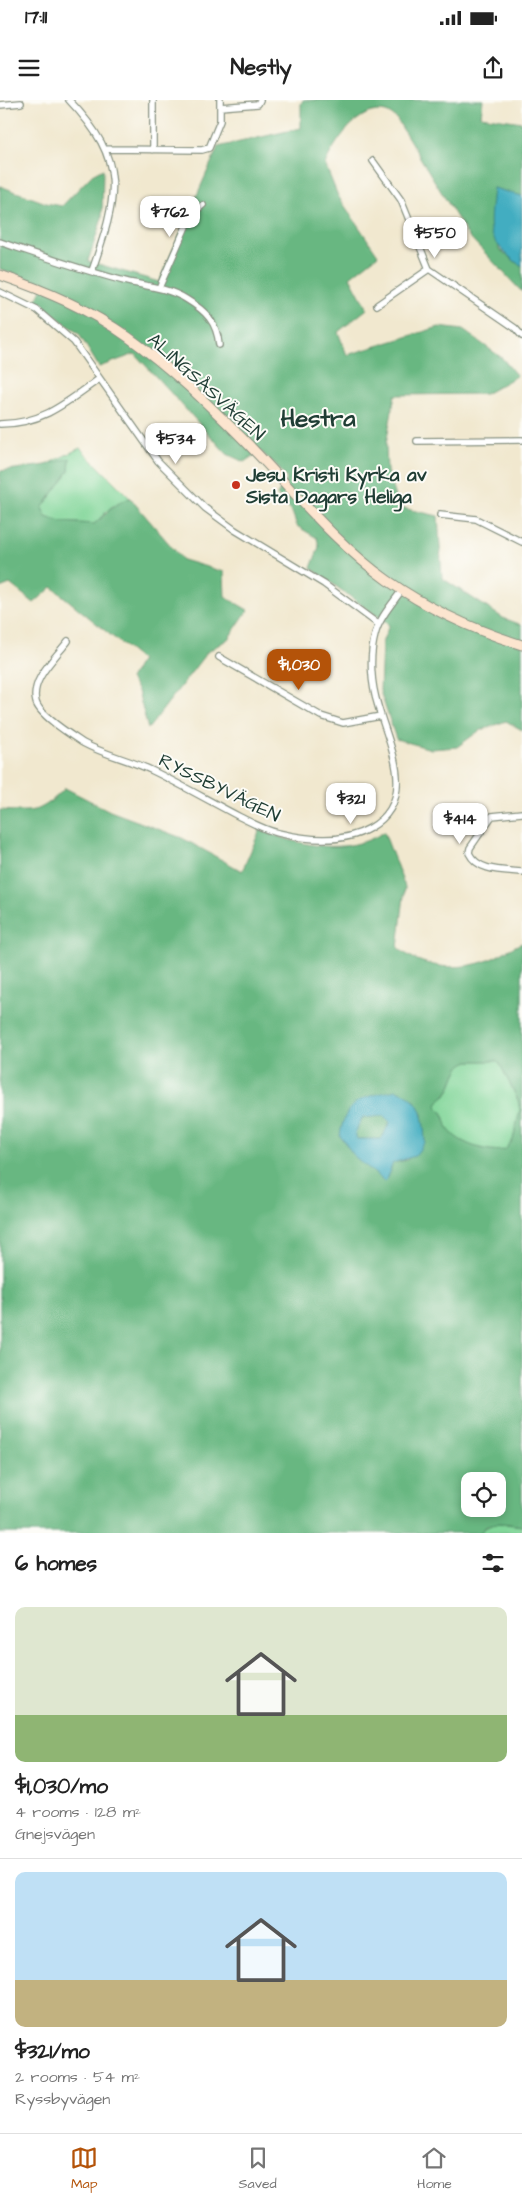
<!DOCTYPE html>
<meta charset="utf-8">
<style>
body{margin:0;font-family:"Architects Daughter",sans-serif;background:#f6f6f6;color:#222;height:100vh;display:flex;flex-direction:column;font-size:19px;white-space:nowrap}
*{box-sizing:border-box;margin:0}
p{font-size:16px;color:#767676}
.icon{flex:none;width:28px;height:28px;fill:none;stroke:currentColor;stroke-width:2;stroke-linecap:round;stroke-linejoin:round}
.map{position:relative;height:1433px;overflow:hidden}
.drawer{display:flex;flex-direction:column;background:#fff;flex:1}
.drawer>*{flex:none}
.buttons{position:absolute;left:461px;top:1372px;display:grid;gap:10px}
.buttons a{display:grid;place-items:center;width:45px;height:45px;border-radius:10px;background:#fff;box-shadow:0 2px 8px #0003;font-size:25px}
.price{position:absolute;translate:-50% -42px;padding:0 11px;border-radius:10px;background:#fff;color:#222;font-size:16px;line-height:32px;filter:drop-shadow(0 1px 2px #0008)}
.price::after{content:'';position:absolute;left:50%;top:30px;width:15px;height:11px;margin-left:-8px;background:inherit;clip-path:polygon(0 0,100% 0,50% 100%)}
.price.selected{background:#b45309;color:#fff}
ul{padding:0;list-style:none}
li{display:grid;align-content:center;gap:10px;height:265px;padding:0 15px}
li+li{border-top:1px solid #e0e0e0}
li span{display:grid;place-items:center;height:155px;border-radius:10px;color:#555}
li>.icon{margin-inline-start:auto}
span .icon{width:90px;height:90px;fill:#fffc;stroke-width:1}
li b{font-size:21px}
h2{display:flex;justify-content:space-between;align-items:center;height:60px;padding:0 15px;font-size:21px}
.status{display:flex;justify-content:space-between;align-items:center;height:35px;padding:0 25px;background:#fff;direction:ltr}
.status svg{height:14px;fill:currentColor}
header{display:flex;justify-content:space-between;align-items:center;height:65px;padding:0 15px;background:#fff;font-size:22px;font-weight:700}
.tabs{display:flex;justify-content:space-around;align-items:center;height:70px;border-top:1px solid #e0e0e0;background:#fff;font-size:14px;color:#767676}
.tabs a{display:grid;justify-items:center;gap:2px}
.tabs .selected{color:#b45309}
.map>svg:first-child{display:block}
.green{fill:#81d699;stroke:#508a66}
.forest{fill:#68b781;stroke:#447a5a;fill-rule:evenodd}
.water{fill:#42adc1;stroke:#30757a;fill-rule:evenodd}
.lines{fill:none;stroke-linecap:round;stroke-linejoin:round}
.minor-casing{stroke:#889282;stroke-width:8}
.secondary-casing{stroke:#889282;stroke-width:11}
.minor{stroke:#fff;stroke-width:5.5}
.secondary{stroke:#fce5cf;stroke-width:9}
.poi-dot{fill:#c8321e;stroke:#fdfcf7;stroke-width:2}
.labels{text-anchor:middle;stroke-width:4;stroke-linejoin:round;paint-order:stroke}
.street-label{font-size:19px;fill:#1f3d34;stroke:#fdfcf7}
.poi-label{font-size:19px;font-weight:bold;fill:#1f3d34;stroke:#fdfcf7;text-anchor:start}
.district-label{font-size:24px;font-weight:bold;fill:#1f3d34;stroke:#fdfcf7}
</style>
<div class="status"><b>17:11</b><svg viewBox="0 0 49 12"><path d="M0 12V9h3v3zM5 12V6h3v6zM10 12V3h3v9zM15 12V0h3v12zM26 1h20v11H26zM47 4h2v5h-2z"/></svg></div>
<header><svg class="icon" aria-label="menu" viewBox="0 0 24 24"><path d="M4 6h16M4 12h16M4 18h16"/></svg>Nestly<svg class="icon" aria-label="share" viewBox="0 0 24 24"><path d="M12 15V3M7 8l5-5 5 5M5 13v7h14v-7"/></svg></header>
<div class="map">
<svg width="522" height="1433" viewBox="0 0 522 1433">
<rect width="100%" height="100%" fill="#fdfcf7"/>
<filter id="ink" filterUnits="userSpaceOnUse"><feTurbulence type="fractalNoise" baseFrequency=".02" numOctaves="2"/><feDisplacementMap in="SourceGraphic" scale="10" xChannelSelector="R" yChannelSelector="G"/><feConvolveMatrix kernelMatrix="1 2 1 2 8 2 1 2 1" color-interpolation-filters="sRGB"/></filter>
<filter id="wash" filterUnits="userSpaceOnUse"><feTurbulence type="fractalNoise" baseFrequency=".0096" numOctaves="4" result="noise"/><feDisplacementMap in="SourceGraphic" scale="20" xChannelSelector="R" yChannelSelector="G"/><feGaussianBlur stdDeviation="1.12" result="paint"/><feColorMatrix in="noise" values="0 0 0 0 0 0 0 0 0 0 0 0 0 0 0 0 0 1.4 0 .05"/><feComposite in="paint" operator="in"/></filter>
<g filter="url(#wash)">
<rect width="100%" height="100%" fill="#f1e8cf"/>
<path class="green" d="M 80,348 L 130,398 L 111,407 L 94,424 L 60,422 L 46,417 L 42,408 L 69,371 L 70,359 L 46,365 Z
M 469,961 L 496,961 L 500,964 L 518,1000 L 520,1010 L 513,1040 L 505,1050 C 488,1053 459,1044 449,1030 C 444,1022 447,1014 438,1009 L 437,1004 C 440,999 442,998 446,995 C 455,984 454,965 469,961 Z
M 496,1423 L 522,1426 L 522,1433 L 480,1433 L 483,1429 Z"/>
<path class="forest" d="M 303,0 L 483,0 L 481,16 L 522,22 L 522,96 L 493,88 L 499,149 L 522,167 L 522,192 L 467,134 L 396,18 C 393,16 389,13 386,12 C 359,4 333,45 325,64 L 338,96 L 378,155 L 350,177 L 367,209 L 338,232 L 347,255 L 439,227 L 463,230 L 502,258 L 517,276 L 485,294 L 395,295 L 386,344 L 387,371 L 398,407 L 438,416 L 442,478 L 503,518 L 522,525 L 522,630 L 506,621 L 479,631 L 457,647 L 431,649 L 396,639 L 380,591 L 382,543 L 389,525 L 311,468 L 319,447 L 317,438 L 297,426 L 292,412 L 277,395 L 287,379 L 276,365 L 260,351 L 244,362 L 227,354 L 135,254 L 99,267 L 79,234 L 36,201 L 44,184 L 0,169 L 0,86 L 46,103 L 62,106 L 92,75 L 103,69 L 102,118 L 88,161 L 159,182 L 218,47 L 301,28 L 301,4 Z
M 70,358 L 69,371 L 42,408 L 46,417 L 60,422 L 94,424 C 107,414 114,403 130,398 L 183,460 L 224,472 L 225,497 L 248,510 L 228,539 L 207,552 L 148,629 L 138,591 L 130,579 L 141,560 L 52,487 L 34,503 L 10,484 L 0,488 L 0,371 L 46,365 Z
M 65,688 L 110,711 L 182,738 L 242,771 L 260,730 C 299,745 346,757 384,732 L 405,787 L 398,848 C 422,868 454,871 483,862 C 497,858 509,848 522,843 L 522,1426 C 508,1424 489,1418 480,1433 L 0,1433 L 0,710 C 34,712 40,714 65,688 ZM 469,961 L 496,961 L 500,964 L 518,1000 L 520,1010 L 513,1040 L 505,1050 C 488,1053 459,1044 449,1030 C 444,1022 447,1015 438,1009 L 437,1004 C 440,999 442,998 446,994 C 455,984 454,965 469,961 ZM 414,999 L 422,1014 L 425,1042 L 407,1060 L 393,1063 L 385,1082 L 370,1069 L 342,1024 ZM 470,1381 L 498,1381 L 498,1409 L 470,1409 Z
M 384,1015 L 390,1022 L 381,1039 L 357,1039 L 355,1033 L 362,1018 Z"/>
<path class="water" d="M 493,88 L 522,96 L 522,167 C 484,137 489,133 493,88 Z
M 396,990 C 422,997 424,1018 425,1042 L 415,1056 L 393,1063 L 385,1082 L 355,1057 L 340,1036 C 345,998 364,997 396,990 ZM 384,1016 L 390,1022 L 381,1039 L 357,1039 L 355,1033 L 362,1018 Z"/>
</g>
<g filter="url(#ink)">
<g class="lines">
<g class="minor-casing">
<path id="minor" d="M 69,0 C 128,62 118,96 92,171
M 153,0 L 153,50
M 0,5 L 21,3
M 220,7 L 258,4 L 260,0
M 106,49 L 202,50 L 209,48 L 220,21 L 220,0
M 373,61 L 401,100 L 429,169 L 515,228 L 522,236
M 0,142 C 42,156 85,171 128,182 C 147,186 168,188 186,199 C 206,211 217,222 219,245
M 159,188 L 191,115 L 203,105
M 0,192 L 37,210 L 74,242 L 158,361 L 205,408 L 235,430 L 324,484 L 378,524
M 377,205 L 429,169
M 0,324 C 42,324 66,303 99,279
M 417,341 L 522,340
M 440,415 L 476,419 L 522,442
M 68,541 C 55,558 30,580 36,602 C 39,615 71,635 83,643 C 105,655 131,660 153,671 C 182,685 211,702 240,717 C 252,723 265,730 278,733 C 307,740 343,744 370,728 C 419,700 389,646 378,606 C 371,584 369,557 375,535 C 379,518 392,504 402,490
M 219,557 L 321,616 L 343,623 L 381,616
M 522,713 L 492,716 L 470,748 L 469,753 C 478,772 504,770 522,772"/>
</g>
<g class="secondary-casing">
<path id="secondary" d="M 0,175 C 46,191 89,209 128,237 C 170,267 208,304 244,340 C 291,387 332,441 387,480 C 428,509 474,530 522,545"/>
</g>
<use href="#minor" class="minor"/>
<use href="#secondary" class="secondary"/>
</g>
</g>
<circle class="poi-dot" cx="236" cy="385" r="5"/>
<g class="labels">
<g class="street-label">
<text transform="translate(207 286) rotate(42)" y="7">ALINGSÅSVÄGEN</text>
<text transform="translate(220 687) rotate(26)" y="7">RYSSBYVÄGEN</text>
</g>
<g class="poi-label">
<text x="246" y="381">Jesu Kristi Kyrka av<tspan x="246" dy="22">Sista Dagars Heliga</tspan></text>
</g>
<g class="district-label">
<text x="318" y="326">Hestra</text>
</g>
</g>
</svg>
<div class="buttons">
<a><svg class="icon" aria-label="locate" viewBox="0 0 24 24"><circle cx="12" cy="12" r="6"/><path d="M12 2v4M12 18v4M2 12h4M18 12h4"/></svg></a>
</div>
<b class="price" style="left:170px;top:138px">$762</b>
<b class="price" style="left:435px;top:159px">$550</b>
<b class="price" style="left:176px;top:365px">$534</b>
<b class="price selected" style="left:299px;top:591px">$1,030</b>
<b class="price" style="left:351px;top:725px">$321</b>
<b class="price" style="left:460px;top:745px">$414</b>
</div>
<section class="drawer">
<h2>6 homes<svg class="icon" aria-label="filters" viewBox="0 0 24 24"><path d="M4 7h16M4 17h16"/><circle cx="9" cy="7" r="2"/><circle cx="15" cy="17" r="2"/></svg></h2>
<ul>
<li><span style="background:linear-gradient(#dfe7d0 70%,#8fb573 0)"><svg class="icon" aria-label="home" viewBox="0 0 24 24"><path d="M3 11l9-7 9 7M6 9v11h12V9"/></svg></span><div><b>$1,030/mo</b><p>4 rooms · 128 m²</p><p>Gnejsvägen</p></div></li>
<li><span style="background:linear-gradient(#bfe0f5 70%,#c2b280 0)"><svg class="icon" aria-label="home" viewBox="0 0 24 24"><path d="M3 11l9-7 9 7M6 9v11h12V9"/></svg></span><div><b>$321/mo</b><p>2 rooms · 54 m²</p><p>Ryssbyvägen</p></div></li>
</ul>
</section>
<nav class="tabs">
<a class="selected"><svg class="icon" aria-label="map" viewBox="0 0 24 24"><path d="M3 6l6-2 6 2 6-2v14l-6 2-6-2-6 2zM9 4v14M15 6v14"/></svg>Map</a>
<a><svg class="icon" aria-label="saved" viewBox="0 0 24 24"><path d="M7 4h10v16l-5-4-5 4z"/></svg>Saved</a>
<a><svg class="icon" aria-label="home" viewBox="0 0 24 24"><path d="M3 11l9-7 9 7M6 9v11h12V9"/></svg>Home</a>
</nav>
